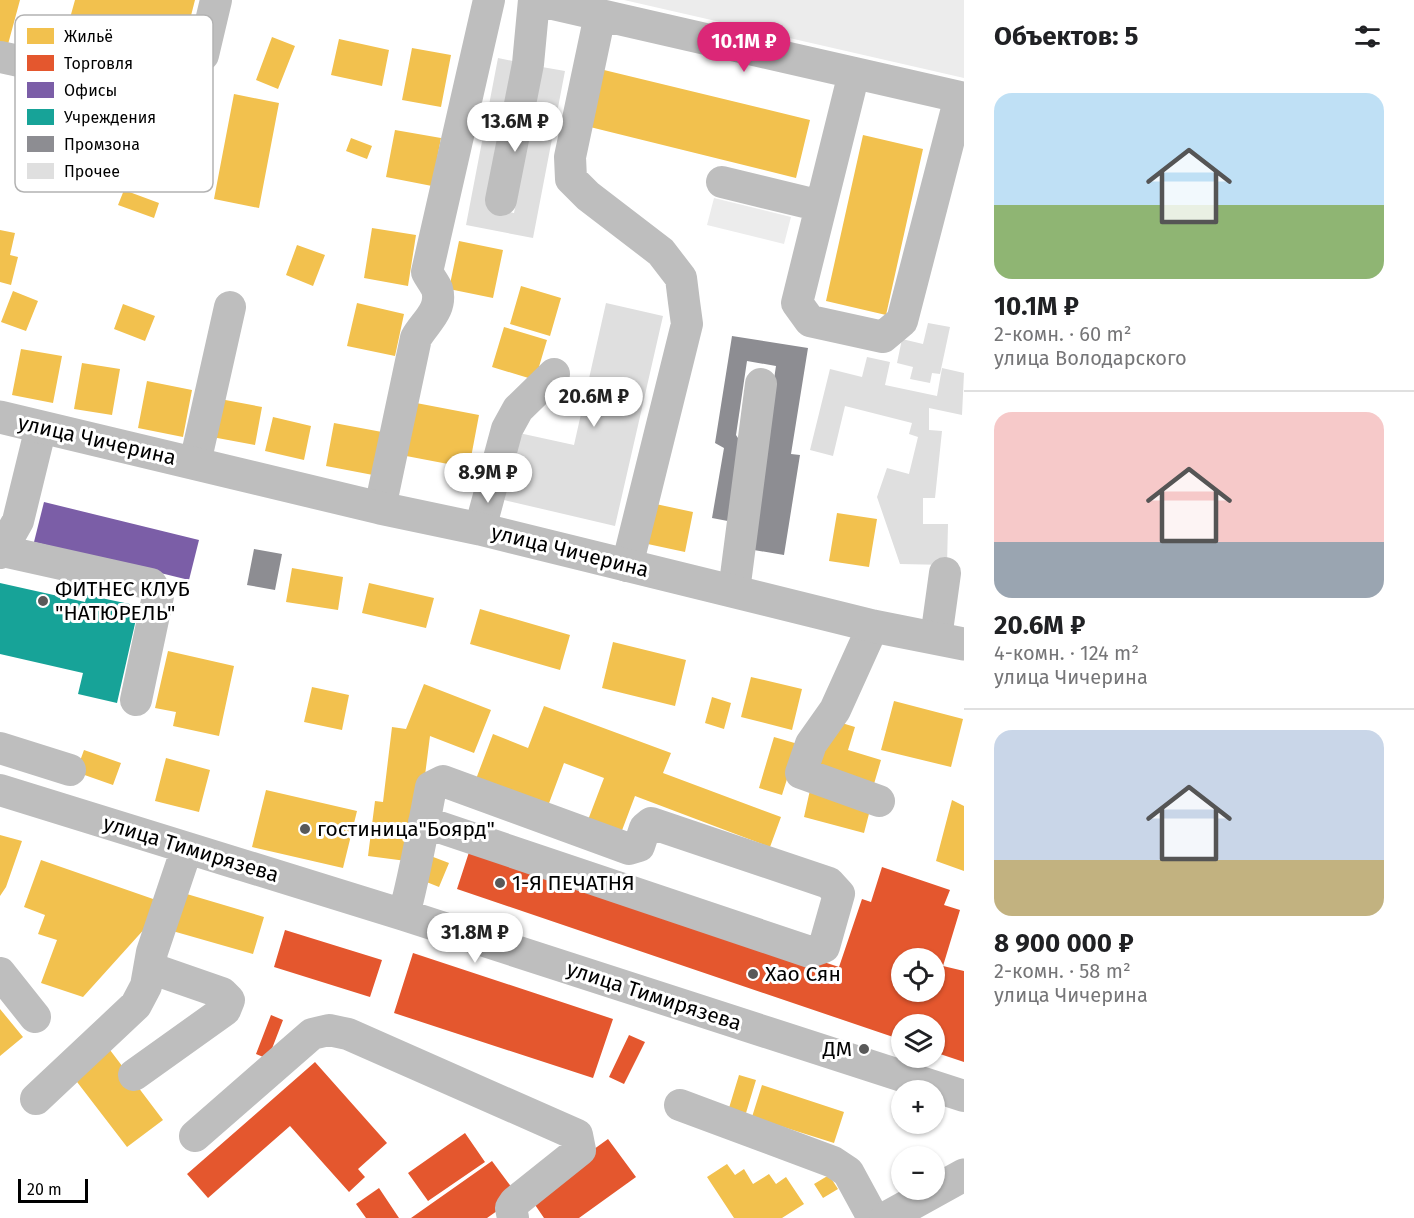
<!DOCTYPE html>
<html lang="ru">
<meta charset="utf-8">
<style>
body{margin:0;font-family:"Fira Sans",sans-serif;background:#f6f6f6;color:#202124;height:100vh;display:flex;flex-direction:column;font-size:22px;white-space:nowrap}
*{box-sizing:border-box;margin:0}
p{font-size:20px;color:#757577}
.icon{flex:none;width:33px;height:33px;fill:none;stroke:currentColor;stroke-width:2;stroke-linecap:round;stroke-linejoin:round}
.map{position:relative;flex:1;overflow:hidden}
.details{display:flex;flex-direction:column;background:#fff;width:450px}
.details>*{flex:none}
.controls{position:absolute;left:891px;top:948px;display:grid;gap:12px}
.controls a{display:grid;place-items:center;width:54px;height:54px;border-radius:50%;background:#fff;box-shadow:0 2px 4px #0004;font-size:30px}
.scale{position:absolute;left:18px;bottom:15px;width:70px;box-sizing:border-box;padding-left:6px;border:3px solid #000;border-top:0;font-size:16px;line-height:21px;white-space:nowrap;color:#000;-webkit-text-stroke:4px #fff;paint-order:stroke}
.price{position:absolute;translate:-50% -51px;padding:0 14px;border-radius:21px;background:#fff;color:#222;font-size:20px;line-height:39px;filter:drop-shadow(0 2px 3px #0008)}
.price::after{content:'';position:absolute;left:50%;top:36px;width:18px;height:14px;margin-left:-9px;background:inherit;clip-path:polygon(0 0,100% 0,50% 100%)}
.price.current{background:#db2777;color:#fff}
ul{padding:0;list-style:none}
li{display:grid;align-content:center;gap:12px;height:318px;padding:0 30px}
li+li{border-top:2px solid #e0e0e0}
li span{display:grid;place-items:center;height:186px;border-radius:18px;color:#555}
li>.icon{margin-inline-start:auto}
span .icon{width:108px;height:108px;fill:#fffc;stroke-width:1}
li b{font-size:26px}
h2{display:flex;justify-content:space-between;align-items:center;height:72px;padding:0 30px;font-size:26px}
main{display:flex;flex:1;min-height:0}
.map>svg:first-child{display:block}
.green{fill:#ececec}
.homes{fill:#f2c14e}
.shops{fill:#e4572e;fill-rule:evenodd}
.offices{fill:#7b5ea7}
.public{fill:#17a398}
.industry{fill:#8d8d92}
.building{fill:#dfdfdf}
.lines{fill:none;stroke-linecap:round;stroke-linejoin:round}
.minor{stroke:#bebebe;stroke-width:32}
.major{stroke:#bebebe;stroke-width:33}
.poi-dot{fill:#595959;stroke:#fff;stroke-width:2}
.labels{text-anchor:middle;stroke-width:6;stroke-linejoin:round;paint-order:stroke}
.street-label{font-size:21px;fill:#000;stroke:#fff}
.poi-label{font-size:21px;fill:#000;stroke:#fff;text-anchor:start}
.key{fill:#fff;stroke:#b2b2b2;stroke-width:1.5}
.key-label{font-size:16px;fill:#000}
</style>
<main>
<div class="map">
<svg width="964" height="1218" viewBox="0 0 964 1218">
<rect width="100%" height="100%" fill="#fff"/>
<path class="green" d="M 624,0 L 964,0 L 964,78 Z
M 714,198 L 791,217 L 784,244 L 707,225 Z"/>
<path class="homes" d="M 0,0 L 20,0 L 7,48 L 0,46 Z
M 75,0 L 195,0 L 183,47 L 70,18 Z
M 272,37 L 295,46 L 278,89 L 256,80 Z
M 339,39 L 389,50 L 382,86 L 331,75 Z
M 412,48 L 451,55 L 441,107 L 402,100 Z
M 604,70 L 810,120 L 796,178 L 590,127 Z
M 234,94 L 279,103 L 259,208 L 214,199 Z
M 395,130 L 441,138 L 432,186 L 386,177 Z
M 863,135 L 923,149 L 886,315 L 826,301 Z
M 351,138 L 372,146 L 367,159 L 346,151 Z
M 124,190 L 159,203 L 154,218 L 118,205 Z
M 372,228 L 416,235 L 408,286 L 364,278 Z
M 0,230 L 15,233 L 10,255 L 18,257 L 11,285 L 0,282 Z
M 459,241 L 503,250 L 493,298 L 449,289 Z
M 297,245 L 325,255 L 313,286 L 286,275 Z
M 521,286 L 561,298 L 550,336 L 510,324 Z
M 13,291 L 38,301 L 26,331 L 1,322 Z
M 357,303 L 404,314 L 395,356 L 347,346 Z
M 123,304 L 155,316 L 145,341 L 114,329 Z
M 504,327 L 547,340 L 535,380 L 492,367 Z
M 21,349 L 62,356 L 53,403 L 12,395 Z
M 82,363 L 120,369 L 112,415 L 74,409 Z
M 147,381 L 192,390 L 183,437 L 138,428 Z
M 220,399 L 262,407 L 255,445 L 212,437 Z
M 411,402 L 479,415 L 469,468 L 401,455 Z
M 273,417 L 311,426 L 304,460 L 265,451 Z
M 334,423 L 382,432 L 373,475 L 326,466 Z
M 651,503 L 693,512 L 685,552 L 643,543 Z
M 837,513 L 877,519 L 869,567 L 829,561 Z
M 292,568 L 343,577 L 338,610 L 286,602 Z
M 369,583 L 434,598 L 426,628 L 362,613 Z
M 480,609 L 570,635 L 560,670 L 470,644 Z
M 613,642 L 686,660 L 675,706 L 602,688 Z
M 168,651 L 234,666 L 219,736 L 173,726 L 176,712 L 155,708 Z
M 751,677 L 802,689 L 792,730 L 741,717 Z
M 424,684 L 491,710 L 474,753 L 430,736 L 414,862 L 368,856 L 375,801 L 383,802 L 392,727 L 406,729 Z
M 312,687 L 349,695 L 342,730 L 304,722 Z
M 712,697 L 731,703 L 724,729 L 705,723 Z
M 894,701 L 963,719 L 951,767 L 881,750 Z
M 544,706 L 671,753 L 663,773 L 781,817 L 770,847 L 635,796 L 621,833 L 588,820 L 604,778 L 564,763 L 545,814 L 473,787 L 493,734 L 528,748 Z
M 832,720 L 855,727 L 848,750 L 881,760 L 874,784 L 818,768 Z
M 774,737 L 798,744 L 782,795 L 759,788 Z
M 84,750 L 121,763 L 113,785 L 76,772 Z
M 166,758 L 210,770 L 199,812 L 155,801 Z
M 266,790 L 357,811 L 343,868 L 252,847 Z
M 810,790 L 871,806 L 864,833 L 804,817 Z
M 952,800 L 964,806 L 964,871 L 936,861 Z
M 0,835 L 22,841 L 6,887 L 0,896 Z
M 428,855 L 449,863 L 439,887 L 419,879 Z
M 41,860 L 156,900 L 147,926 L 83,997 L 41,983 L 57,940 L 38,934 L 45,915 L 24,907 Z
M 180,892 L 264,917 L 253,954 L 169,930 Z
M 0,1009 L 23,1037 L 0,1056 Z
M 110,1050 L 163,1120 L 127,1147 L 74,1078 Z
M 739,1075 L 756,1080 L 746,1113 L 729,1108 Z
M 762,1085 L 844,1112 L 834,1143 L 752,1117 Z
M 727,1164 L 735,1175 L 744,1169 L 753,1184 L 769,1174 L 776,1184 L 786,1177 L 804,1204 L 782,1218 L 734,1218 L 707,1177 Z
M 829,1175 L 838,1189 L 823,1198 L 814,1184 Z"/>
<path class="shops" d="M 471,846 L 839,967 L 862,899 L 871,902 L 882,867 L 950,890 L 944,905 L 960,910 L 943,966 L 964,971 L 964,1062 L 934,1052 L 934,1024 L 902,1024 L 902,1040 L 457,889 ZM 902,958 L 934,958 L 934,992 L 902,992 Z
M 285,930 L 382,960 L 370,997 L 274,967 Z
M 413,953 L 613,1019 L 593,1078 L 394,1013 Z
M 271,1015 L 283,1020 L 268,1059 L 256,1054 Z
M 629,1035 L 645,1042 L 624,1084 L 609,1077 Z
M 315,1062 L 387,1143 L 358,1169 L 365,1177 L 349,1192 L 290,1126 L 208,1198 L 187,1174 Z
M 465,1133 L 485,1162 L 428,1201 L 408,1173 Z
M 608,1139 L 636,1177 L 579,1218 L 544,1218 L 529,1196 Z
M 492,1161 L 518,1196 L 487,1218 L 411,1218 Z
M 379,1188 L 399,1218 L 366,1218 L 356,1204 Z"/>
<path class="offices" d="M 44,502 L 199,540 L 189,580 L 34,542 Z"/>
<path class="public" d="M 0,583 L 85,602 L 87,595 L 139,606 L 117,703 L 78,694 L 83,673 L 0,654 Z"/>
<path class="industry" d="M 732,336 L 808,348 L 791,454 L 800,455 L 784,555 L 748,549 L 776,366 L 747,361 L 736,435 L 745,449 L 733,522 L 712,518 L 724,448 L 715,443 Z
M 254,549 L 282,554 L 275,590 L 247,585 Z"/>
<path class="building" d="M 498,58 L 518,62 L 490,208 L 514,213 L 542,67 L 565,71 L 533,238 L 466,225 Z
M 606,303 L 663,316 L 615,526 L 504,500 L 519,433 L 574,445 Z
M 928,323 L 950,327 L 940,374 L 932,373 L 930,383 L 910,379 L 913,367 L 897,363 L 902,339 L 923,344 Z
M 867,357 L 890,362 L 885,385 L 937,396 L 942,368 L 964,373 L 962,415 L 929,408 L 929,430 L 942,431 L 935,498 L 923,498 L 923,524 L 948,524 L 947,565 L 900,564 L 877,497 L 887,468 L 909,474 L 918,437 L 909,434 L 912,423 L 845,406 L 833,456 L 810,450 L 830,369 L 862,377 Z"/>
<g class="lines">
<path class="minor" d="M 535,0 L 964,98
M 600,15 L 570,157 L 571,179 L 588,196 L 661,252 L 681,278 L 684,302 L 687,324 L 627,566
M 203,55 L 216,0
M 0,57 L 148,89
M 854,73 L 797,303 L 810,321 L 883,337 L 902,321 L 960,97
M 722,182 L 821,206
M 501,200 L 528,64 L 534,0
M 195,463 L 230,307
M 380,508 L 416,338 C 425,322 443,310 437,289 C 435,284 430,278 427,272 L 489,0
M 480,529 L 507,429 L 518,409 L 554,374
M 3,551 L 151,584 L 158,596 L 136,700
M 0,553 L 18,521 L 41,427
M 734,591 L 761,384
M 873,626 L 835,710 L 811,744 L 801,773 L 879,801
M 936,638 L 945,573
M 0,748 L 70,770
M 0,790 L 404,915 L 964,1096
M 404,915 C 415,873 423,830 431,787 L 443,781 L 629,849 L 639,846 L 645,828 L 651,823 L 829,883 L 839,894 L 824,947 L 810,952 L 424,822
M 0,973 L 35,1017
M 134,1075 L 225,1010 L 229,1000 L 222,993 L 150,968
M 36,1099 L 136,1005 L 146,986 L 152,952 L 187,848
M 680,1105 L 833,1162 L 848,1172 L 873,1218
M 195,1136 L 312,1034 L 329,1030 L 348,1034 L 577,1135 L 580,1150 L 515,1202 L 511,1208 L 513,1218"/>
<path class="major" d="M 0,417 L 380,508 L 480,529 L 873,626 L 964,644
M 886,1218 L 964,1175"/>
</g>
<g class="poi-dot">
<circle cx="43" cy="601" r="6"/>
<circle cx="305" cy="829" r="6"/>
<circle cx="500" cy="883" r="6"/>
<circle cx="753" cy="974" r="6"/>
<circle cx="864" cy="1049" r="6"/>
</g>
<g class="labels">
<g class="street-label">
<text transform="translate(97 440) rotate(13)" y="7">улица Чичерина</text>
<text transform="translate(570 551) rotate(14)" y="7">улица Чичерина</text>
<text transform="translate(191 849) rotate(17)" y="7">улица Тимирязева</text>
<text transform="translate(654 996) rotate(18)" y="7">улица Тимирязева</text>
</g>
<g class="poi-label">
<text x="55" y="596">ФИТНЕС КЛУБ<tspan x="55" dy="24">"НАТЮРЕЛЬ"</tspan></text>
<text x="317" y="836">гостиница"Боярд"</text>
<text x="512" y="890">1-Я ПЕЧАТНЯ</text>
<text x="765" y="981">Хао Сян</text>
<text x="852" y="1056" text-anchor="end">ДМ</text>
</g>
</g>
<rect x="15" y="15" width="198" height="177" rx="9" class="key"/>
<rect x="27" y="28" width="27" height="16" fill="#f2c14e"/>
<rect x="27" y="55" width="27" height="16" fill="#e4572e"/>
<rect x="27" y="82" width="27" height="16" fill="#7b5ea7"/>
<rect x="27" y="109" width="27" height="16" fill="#17a398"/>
<rect x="27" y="136" width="27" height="16" fill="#8d8d92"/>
<rect x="27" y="163" width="27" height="16" fill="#dfdfdf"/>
<g class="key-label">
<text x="64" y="42">Жильё</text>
<text x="64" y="69">Торговля</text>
<text x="64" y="96">Офисы</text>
<text x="64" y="123">Учреждения</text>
<text x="64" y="150">Промзона</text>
<text x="64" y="177">Прочее</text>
</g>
</svg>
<div class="controls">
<a><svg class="icon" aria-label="locate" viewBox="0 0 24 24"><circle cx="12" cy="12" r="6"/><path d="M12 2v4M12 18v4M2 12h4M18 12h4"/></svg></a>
<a><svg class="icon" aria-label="layers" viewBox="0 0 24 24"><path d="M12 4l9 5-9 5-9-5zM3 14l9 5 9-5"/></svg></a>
<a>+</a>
<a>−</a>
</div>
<div class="scale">20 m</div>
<b class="price current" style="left:744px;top:73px">10.1M ₽</b>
<b class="price" style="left:515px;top:153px">13.6M ₽</b>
<b class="price" style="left:594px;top:428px">20.6M ₽</b>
<b class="price" style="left:488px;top:504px">8.9M ₽</b>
<b class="price" style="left:475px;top:964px">31.8M ₽</b>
</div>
<section class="details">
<h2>Объектов: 5<svg class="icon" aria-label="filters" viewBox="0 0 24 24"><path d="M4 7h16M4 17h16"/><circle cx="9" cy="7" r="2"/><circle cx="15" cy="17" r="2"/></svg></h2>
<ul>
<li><span style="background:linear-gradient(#bfe0f5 60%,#8fb573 0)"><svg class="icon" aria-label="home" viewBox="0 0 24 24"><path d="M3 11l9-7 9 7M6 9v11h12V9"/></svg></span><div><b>10.1M ₽</b><p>2-комн. · 60 m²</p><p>улица Володарского</p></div></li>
<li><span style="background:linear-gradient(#f6c9c9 70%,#9aa5b1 0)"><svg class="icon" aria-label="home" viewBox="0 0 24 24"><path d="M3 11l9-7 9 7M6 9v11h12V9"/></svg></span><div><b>20.6M ₽</b><p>4-комн. · 124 m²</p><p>улица Чичерина</p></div></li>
<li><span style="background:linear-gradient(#c9d6e8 70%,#c2b280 0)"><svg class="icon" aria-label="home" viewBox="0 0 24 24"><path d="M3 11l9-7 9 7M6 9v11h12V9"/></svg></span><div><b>8 900 000 ₽</b><p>2-комн. · 58 m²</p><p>улица Чичерина</p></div></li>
</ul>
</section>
</main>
